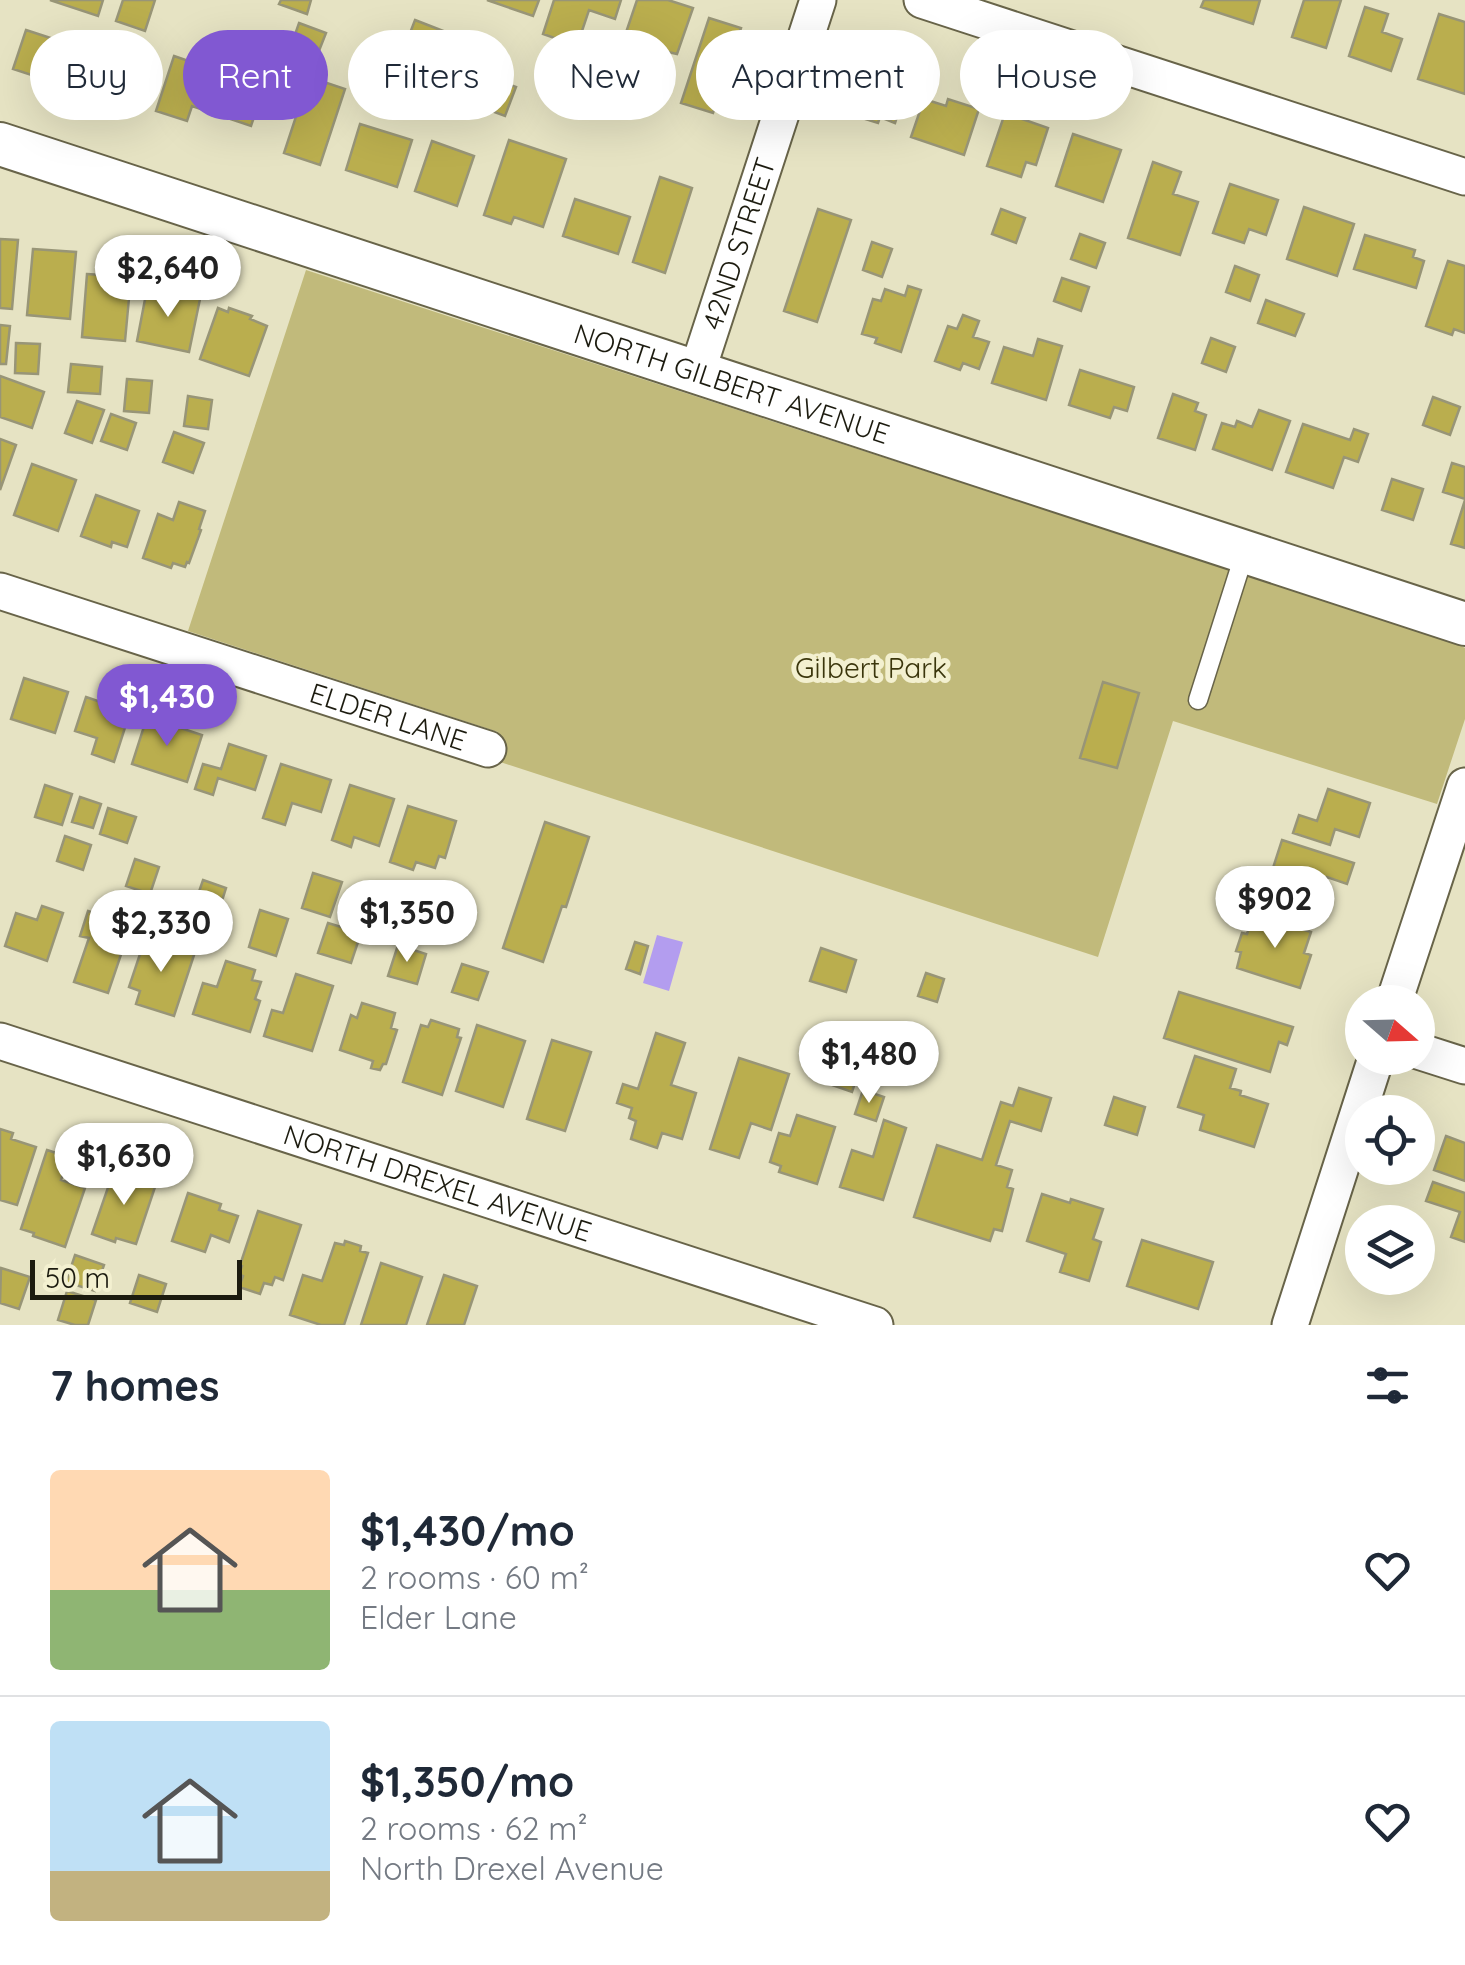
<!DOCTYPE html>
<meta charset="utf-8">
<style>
body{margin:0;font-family:Quicksand,sans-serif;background:#f2f2f3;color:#1f2937;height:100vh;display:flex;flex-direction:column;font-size:38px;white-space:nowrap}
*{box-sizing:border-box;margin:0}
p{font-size:32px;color:#747a83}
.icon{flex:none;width:55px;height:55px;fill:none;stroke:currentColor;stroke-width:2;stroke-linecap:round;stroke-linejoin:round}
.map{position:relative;height:1325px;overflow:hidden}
.panel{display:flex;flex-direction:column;background:#fff;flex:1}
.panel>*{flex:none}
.hud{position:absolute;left:30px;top:30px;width:1405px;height:90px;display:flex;gap:20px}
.needle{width:65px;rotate:110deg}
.buttons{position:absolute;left:1345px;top:985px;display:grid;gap:20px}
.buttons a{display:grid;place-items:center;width:90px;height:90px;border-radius:50%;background:#fff;box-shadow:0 10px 40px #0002;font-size:50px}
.scale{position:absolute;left:30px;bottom:25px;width:212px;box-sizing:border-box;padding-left:10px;border:5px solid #1c1b0f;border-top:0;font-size:28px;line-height:35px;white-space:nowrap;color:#1c1b0f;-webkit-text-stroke:8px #f3f0d0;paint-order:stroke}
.price{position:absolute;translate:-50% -85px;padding:0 22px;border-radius:35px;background:#fff;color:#222;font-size:32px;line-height:65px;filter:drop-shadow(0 2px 5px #0008)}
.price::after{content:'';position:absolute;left:50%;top:60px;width:30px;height:22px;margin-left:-15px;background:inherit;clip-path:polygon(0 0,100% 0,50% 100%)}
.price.selected{background:#8158d2;color:#fff}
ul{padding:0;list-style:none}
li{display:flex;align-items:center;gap:30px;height:250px;padding:0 50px}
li+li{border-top:2px solid #e0e1e3}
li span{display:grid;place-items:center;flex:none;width:280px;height:200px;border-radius:10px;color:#555}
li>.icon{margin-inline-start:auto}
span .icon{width:120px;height:120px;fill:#fffc;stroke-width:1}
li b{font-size:42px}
h2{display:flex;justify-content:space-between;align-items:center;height:120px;padding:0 50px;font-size:42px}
.tag{padding:0 35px;border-radius:45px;background:#fff;box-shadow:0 10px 40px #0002;font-size:35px;line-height:90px}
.tag.selected{background:#8158d2;color:#fff}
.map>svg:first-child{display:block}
.green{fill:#c1ba7b}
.water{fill:#b39def}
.building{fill:#baae4e;stroke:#989577;stroke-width:2.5}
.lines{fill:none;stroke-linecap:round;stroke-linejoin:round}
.service-casing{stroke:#686449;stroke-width:21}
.minor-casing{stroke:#686449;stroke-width:39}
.tertiary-casing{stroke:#686449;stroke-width:46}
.service{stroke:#fff;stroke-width:18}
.minor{stroke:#fff;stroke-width:35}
.tertiary{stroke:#fff;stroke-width:42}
.labels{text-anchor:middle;stroke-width:10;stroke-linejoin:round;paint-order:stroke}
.street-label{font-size:28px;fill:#1c1b0f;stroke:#f3f0d0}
.park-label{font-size:28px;fill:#3b360c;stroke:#f3f0d0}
</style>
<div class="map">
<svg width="1465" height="1325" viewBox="0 0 1465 1325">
<rect width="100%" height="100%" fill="#e6e3c3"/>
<path class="green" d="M 306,270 L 1456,643 L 1465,648 L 1465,719 L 1437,804 L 1173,721 L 1098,957 L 491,759 L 498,732 L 188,631 Z"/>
<path class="water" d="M 657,935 L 683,942 L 669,991 L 643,983 Z"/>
<path class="building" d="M 50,0 L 103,0 L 98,16 Z
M 123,0 L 155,0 L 145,31 L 116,21 Z
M 281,0 L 311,0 L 307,14 L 279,4 Z
M 487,0 L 539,0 L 533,16 Z
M 554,0 L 621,0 L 615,19 L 589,10 L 577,46 L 543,34 Z
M 637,0 L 668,0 L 693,8 L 677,54 L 668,52 L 656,86 L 613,71 Z
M 1204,0 L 1260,0 L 1253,24 L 1201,7 Z
M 1304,0 L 1341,0 L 1326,48 L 1292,37 Z
M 1365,7 L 1388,14 L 1382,32 L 1402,39 L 1391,71 L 1349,56 Z
M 1439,14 L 1465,22 L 1465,94 L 1418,79 Z
M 709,18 L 741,28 L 713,113 L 681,103 Z
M 415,20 L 451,34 L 441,60 L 405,46 Z
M 299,23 L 326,33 L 315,61 L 289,52 Z
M 26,30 L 115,59 L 102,98 L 13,69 Z
M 456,35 L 482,45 L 472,73 L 445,63 Z
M 368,42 L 395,51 L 384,79 L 358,70 Z
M 174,56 L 264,87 L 251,126 L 192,106 L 187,121 L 156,111 Z
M 867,67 L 909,80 L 895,123 L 880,117 L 878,123 L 852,115 Z
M 309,77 L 345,89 L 320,165 L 284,153 Z
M 489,77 L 516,87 L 505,116 L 478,106 Z
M 924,99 L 946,106 L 948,99 L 979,109 L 964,155 L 911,137 Z
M 1005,113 L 1048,128 L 1036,165 L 1026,162 L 1021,177 L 987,166 Z
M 360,124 L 412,140 L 397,187 L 346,170 Z
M 1073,134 L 1121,150 L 1103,202 L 1056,186 Z
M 509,140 L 566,159 L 543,227 L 514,217 L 511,224 L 484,215 Z
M 432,141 L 474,156 L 457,206 L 415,191 Z
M 1153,162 L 1181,172 L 1173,194 L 1198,202 L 1180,255 L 1128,238 Z
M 660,177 L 692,188 L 665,273 L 633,262 Z
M 1230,184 L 1278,200 L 1266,235 L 1249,229 L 1244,243 L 1213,233 Z
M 575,199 L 630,217 L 618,254 L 563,236 Z
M 1304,207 L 1354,224 L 1337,276 L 1287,259 Z
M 818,209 L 851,220 L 817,322 L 784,311 Z
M 1001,209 L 1025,218 L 1016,243 L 992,234 Z
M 1080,234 L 1105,243 L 1096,268 L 1071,259 Z
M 1365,235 L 1415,250 L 1413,257 L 1424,261 L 1416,288 L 1354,269 Z
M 0,239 L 18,240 L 12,309 L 0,308 Z
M 872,242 L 892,249 L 882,277 L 863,270 Z
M 33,249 L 76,252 L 70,319 L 27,315 Z
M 1448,261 L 1465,266 L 1465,333 L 1454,329 L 1452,335 L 1426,326 Z
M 1235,266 L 1259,275 L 1250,301 L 1226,292 Z
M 87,274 L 131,277 L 125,341 L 82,337 Z
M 1062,278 L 1089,287 L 1081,311 L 1054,301 Z
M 908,286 L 921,290 L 901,352 L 875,343 L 877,338 L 862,334 L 873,299 L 881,301 L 885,289 L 905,296 Z
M 147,289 L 200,299 L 189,352 L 137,341 Z
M 1266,300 L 1304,314 L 1295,336 L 1258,323 Z
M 218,308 L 228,312 L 229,308 L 252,316 L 250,319 L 267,326 L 249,376 L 200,359 Z
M 963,315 L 979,321 L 973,337 L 989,342 L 979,369 L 963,363 L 960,370 L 935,361 L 948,326 L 957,329 Z
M 0,325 L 10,326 L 6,364 L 0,364 Z
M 1211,338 L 1235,347 L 1226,372 L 1202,363 Z
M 1038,339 L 1062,346 L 1046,400 L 992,383 L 1004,347 L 1033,356 Z
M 16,343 L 40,344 L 38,374 L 15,373 Z
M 71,364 L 102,367 L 100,394 L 68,392 Z
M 1080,370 L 1134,387 L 1127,411 L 1114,407 L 1110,418 L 1069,405 Z
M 0,376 L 44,392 L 32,428 L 0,417 Z
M 127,379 L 152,381 L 149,413 L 124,411 Z
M 1173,394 L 1198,403 L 1195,411 L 1206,415 L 1195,450 L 1158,438 Z
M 188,396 L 212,400 L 208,429 L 184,426 Z
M 1433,397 L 1460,407 L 1450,435 L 1423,425 Z
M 77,401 L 104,410 L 92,443 L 65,433 Z
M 1259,410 L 1290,421 L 1272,470 L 1213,449 L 1222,423 L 1235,427 L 1237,421 L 1252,427 Z
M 111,414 L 136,423 L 127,450 L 101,441 Z
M 1303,424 L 1350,440 L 1354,429 L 1368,434 L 1358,462 L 1344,457 L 1333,488 L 1286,472 Z
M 174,432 L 204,443 L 193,473 L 163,462 Z
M 0,439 L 16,445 L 0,490 Z
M 1452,463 L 1465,467 L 1465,499 L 1443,492 Z
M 32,464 L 76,480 L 58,531 L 14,515 Z
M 1392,479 L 1423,489 L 1413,520 L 1382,510 Z
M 96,495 L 139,511 L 127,547 L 112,542 L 111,547 L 81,536 Z
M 1465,500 L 1465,548 L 1451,544 Z
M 179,502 L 205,511 L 199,529 L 201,530 L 189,563 L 187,562 L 185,567 L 173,563 L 171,568 L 143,558 L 158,514 L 173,520 Z
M 24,678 L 68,692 L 55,733 L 11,719 Z
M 1103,682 L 1139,693 L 1117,768 L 1080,758 Z
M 86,697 L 130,712 L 114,762 L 92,754 L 97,738 L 75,731 Z
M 147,717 L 202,735 L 187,782 L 132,764 Z
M 229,744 L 266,756 L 255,790 L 218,778 L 213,795 L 195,789 L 203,764 L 221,769 Z
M 281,764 L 331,780 L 321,812 L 292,803 L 285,825 L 263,818 Z
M 45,785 L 72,794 L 62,825 L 35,817 Z
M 350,785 L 394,799 L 379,846 L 354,837 L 351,847 L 332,840 Z
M 1328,789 L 1370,803 L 1359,837 L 1335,829 L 1330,845 L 1293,833 L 1299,815 L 1317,821 Z
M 80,797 L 101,804 L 93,828 L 72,822 Z
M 408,806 L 456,821 L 445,858 L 439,856 L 435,868 L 416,862 L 413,870 L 390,862 Z
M 108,808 L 136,817 L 127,843 L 100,834 Z
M 545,822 L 589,837 L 566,907 L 562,906 L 543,962 L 503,948 Z
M 65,836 L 91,845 L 83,870 L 57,861 Z
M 1282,840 L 1354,863 L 1347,884 L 1327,877 L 1315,915 L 1263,899 Z
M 135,859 L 159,867 L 150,894 L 126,886 Z
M 313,873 L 342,882 L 330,917 L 302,908 Z
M 203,880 L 226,888 L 215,923 L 191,915 Z
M 384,894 L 424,907 L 412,942 L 372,930 Z
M 42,906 L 63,913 L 47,961 L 5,946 L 16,913 L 37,920 Z
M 260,910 L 288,919 L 276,956 L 249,947 Z
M 88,911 L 131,925 L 108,993 L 74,982 L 89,938 L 80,936 Z
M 1254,914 L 1311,932 L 1304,953 L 1311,955 L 1300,988 L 1237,968 L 1241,952 L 1236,951 L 1242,933 L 1247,934 Z
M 328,923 L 361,933 L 351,963 L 318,953 Z
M 146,936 L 195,952 L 174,1016 L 136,1004 L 140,991 L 129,987 Z
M 635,942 L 648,946 L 640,974 L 626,969 Z
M 398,945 L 426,954 L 417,984 L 388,976 Z
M 821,948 L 856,960 L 846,992 L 810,981 Z
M 226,961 L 255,970 L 252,980 L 261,982 L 255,999 L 260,1001 L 250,1032 L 193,1014 L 203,983 L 217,987 Z
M 462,964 L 488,972 L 478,1000 L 452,992 Z
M 926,973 L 944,979 L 937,1002 L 918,996 Z
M 296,974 L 333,986 L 312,1051 L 264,1036 L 272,1010 L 283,1013 Z
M 1179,992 L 1293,1027 L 1287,1045 L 1279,1042 L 1270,1072 L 1164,1038 Z
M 362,1003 L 395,1013 L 391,1028 L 397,1030 L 386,1064 L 383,1064 L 380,1070 L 371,1068 L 373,1061 L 340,1050 L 351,1015 L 357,1018 Z
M 431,1020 L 459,1029 L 457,1037 L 461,1038 L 442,1095 L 403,1082 L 421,1025 L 428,1027 Z
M 477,1025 L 525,1041 L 503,1107 L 456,1091 Z
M 656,1033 L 685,1043 L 671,1085 L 696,1093 L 682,1139 L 662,1133 L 657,1148 L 631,1139 L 636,1121 L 629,1118 L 632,1108 L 617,1103 L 623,1084 L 638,1089 Z
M 552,1040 L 591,1052 L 565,1131 L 527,1119 Z
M 1195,1056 L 1236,1069 L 1230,1088 L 1241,1091 L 1240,1095 L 1268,1104 L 1254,1147 L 1200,1130 L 1204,1115 L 1178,1107 Z
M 739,1058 L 789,1074 L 771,1130 L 751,1123 L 739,1158 L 710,1149 Z
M 840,1061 L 860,1068 L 852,1092 L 832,1085 Z
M 1019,1088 L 1051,1098 L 1041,1131 L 1010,1121 L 996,1165 L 1012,1170 L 1007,1187 L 1013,1189 L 1002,1231 L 994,1229 L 990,1241 L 914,1217 L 937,1145 L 982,1160 L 1001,1102 L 1013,1106 Z
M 863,1090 L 884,1097 L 876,1121 L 855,1114 Z
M 1114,1097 L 1145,1107 L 1137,1135 L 1105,1125 Z
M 797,1115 L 835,1127 L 817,1184 L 779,1172 L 781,1166 L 770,1162 L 779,1133 L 790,1136 Z
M 884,1120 L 906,1128 L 883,1200 L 840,1187 L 852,1150 L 873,1157 Z
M 0,1129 L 13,1133 L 11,1139 L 36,1147 L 17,1205 L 0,1200 Z
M 1446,1136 L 1465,1143 L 1465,1181 L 1434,1170 Z
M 47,1150 L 69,1157 L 61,1180 L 85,1188 L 65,1247 L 33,1236 L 34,1233 L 21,1229 Z
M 114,1170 L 156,1184 L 136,1244 L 116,1238 L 115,1242 L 92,1234 Z
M 1433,1182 L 1465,1193 L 1465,1242 L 1451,1237 L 1460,1212 L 1426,1201 Z
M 188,1193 L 221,1204 L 219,1210 L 238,1216 L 229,1242 L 211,1235 L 205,1252 L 172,1241 Z
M 1042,1194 L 1070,1203 L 1071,1199 L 1103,1209 L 1093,1239 L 1101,1242 L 1089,1281 L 1060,1272 L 1066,1254 L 1027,1241 Z
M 258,1211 L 301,1225 L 283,1280 L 275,1277 L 272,1285 L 264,1283 L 260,1294 L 239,1287 L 243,1276 L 239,1274 L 242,1266 L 240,1265 Z
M 1142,1240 L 1213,1262 L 1198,1309 L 1127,1286 Z
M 345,1241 L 361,1246 L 360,1251 L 368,1253 L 344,1325 L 321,1325 L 290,1315 L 303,1275 L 322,1281 L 335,1243 L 344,1245 Z
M 75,1255 L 104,1265 L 95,1291 L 66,1282 Z
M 381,1263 L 422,1277 L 406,1325 L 361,1325 Z
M 1,1268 L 30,1277 L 19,1309 L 0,1303 Z
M 139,1275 L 166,1284 L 157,1312 L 130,1303 Z
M 444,1275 L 477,1286 L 464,1325 L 427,1325 Z
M 67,1291 L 96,1300 L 88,1325 L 75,1325 L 58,1320 Z"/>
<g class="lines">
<g class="service-casing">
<path id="service" d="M 1198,700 L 1245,552"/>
</g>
<g class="minor-casing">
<g id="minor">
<path d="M 922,0 L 1465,177"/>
<path id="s1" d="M 697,372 L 818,0"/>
<path id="s2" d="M 0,591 L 488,749"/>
<path d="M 1394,1002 L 1465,786"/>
<path id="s3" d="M 0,1041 L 875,1325"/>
<path d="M 1418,1051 L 1465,1066"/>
<path d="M 1290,1325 L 1376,1058"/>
</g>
</g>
<g class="tertiary-casing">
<g id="tertiary">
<path id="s4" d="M 0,144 L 1465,624"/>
</g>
</g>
<use href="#service" class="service"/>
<use href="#minor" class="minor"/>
<use href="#tertiary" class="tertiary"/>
</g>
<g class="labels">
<g class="street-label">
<text dy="10" stroke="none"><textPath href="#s1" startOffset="135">42ND STREET</textPath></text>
<text dy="10" stroke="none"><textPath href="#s4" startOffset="770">NORTH GILBERT AVENUE</textPath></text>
<text dy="10" stroke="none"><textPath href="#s2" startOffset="408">ELDER LANE</textPath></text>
<text dy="10" stroke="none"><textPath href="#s3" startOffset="460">NORTH DREXEL AVENUE</textPath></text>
</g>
<g class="park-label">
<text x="871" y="678">Gilbert Park</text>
</g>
</g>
</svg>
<div class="buttons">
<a><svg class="needle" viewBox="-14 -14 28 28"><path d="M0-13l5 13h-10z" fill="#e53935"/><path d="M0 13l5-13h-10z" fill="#747a83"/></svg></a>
<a><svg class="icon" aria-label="locate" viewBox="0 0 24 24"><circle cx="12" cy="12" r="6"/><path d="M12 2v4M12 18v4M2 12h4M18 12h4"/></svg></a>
<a><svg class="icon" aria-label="layers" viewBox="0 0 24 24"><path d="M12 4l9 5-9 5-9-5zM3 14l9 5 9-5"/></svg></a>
</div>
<div class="scale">50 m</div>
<b class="price" style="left:168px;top:320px">$2,640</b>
<b class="price selected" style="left:167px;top:749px">$1,430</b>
<b class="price" style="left:1275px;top:951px">$902</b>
<b class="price" style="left:407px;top:965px">$1,350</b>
<b class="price" style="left:161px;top:975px">$2,330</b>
<b class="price" style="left:869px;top:1106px">$1,480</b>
<b class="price" style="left:124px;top:1208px">$1,630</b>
<div class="hud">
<a class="tag">Buy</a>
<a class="tag selected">Rent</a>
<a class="tag">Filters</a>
<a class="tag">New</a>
<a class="tag">Apartment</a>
<a class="tag">House</a>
</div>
</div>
<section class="panel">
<h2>7 homes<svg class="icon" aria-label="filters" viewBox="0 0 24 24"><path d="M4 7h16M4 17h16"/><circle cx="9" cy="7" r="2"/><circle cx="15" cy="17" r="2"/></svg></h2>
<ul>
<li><span style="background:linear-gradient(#ffd9b3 60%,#8fb573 0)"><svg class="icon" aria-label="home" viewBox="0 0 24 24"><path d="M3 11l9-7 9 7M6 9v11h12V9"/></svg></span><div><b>$1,430/mo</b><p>2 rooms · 60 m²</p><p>Elder Lane</p></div><svg class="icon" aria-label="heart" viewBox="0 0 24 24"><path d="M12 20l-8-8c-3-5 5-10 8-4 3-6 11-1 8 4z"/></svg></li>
<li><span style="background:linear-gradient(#bfe0f5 75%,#c2b280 0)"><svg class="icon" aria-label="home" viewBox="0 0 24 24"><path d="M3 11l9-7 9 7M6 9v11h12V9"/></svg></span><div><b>$1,350/mo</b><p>2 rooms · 62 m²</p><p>North Drexel Avenue</p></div><svg class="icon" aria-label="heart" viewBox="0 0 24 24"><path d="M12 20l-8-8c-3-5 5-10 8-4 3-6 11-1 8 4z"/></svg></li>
</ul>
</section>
